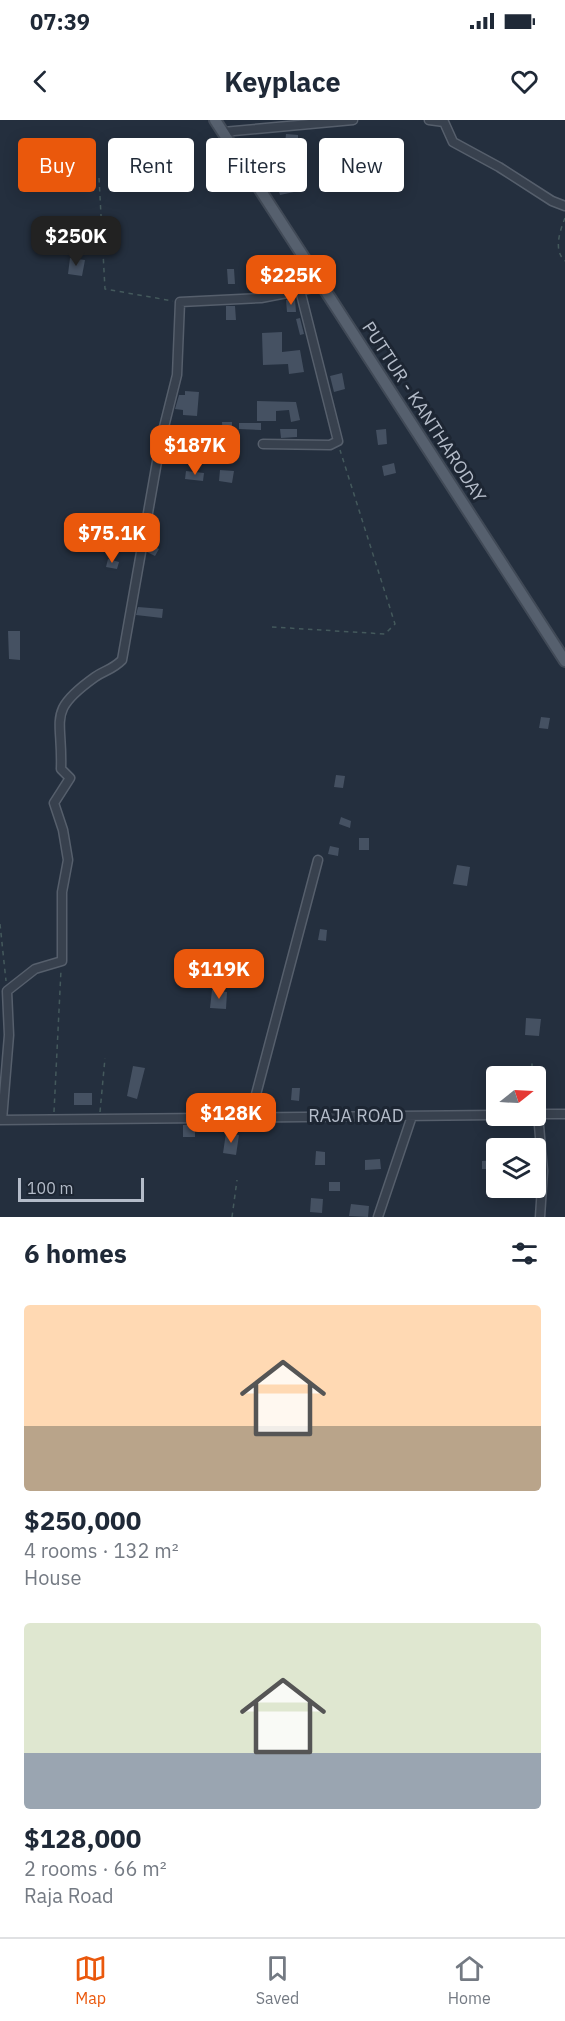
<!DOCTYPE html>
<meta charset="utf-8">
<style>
body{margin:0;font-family:"IBM Plex Sans",sans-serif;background:#f2f2f3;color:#1f2937;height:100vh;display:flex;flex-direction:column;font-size:22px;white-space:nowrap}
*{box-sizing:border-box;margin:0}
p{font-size:20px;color:#747a83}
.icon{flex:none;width:33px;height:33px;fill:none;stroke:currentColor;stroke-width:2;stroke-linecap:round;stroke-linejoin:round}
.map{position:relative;height:1097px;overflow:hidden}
.drawer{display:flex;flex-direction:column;background:#fff;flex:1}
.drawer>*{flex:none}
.guide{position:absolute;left:18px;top:18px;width:530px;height:54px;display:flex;gap:12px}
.needle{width:39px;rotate:72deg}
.controls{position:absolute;left:486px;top:946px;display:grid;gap:12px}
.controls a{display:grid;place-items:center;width:60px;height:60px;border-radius:6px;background:#fff;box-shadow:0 3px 15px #0003;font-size:30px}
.scale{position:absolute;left:18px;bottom:15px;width:126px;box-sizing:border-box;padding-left:6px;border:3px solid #b4bcc9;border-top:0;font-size:16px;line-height:21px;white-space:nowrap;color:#b4bcc9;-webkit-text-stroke:4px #1d2633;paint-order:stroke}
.price{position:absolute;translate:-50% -51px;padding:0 14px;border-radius:12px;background:#ea580c;color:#fff;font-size:20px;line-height:39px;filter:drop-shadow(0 2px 3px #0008)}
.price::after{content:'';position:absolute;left:50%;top:36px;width:18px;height:14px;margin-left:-9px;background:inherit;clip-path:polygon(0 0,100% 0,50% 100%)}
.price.on{background:#222;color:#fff}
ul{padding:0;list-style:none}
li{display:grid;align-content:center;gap:12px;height:318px;padding:0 24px}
li span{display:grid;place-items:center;height:186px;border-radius:6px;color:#555}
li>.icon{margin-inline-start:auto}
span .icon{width:108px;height:108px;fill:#fffc;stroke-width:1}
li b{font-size:26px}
h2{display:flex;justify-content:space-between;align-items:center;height:72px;padding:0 24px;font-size:26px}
.pill{padding:0 21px;border-radius:6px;background:#fff;box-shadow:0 3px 15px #0003;font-size:21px;line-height:54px}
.pill.on{background:#ea580c;color:#fff}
.status{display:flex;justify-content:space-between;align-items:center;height:42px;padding:0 30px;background:#fff;direction:ltr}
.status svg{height:16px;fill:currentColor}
header{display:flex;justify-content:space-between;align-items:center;height:78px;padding:0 24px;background:#fff;font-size:27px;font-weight:800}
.dock{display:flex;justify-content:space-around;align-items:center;height:84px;border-top:2px solid #e0e1e3;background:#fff;font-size:16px;color:#747a83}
.dock a{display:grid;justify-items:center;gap:3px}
.dock .on{color:#ea580c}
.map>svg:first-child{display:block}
.building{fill:#455162}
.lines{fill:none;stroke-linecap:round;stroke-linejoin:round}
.minor-casing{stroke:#565f6c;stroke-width:11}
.major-casing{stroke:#414a57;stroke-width:14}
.path{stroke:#44595c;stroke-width:1.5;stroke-dasharray:4.5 4.5;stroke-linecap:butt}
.minor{stroke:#38414e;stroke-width:8}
.major{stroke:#56606e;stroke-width:10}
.labels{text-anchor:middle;stroke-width:6;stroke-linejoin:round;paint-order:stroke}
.street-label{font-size:18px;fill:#b4bcc9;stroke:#1d2633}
</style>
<div class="status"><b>07:39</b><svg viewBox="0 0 49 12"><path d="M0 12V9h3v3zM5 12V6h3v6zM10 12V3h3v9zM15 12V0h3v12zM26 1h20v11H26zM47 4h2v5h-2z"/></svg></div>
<header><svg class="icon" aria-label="back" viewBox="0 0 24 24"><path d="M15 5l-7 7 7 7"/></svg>Keyplace<svg class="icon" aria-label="heart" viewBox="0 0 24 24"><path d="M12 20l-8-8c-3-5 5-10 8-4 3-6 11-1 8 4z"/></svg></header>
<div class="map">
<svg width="565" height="1097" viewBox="0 0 565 1097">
<rect width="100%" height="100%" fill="#242f3e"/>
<path class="building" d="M 286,14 L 298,15 L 298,24 L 285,23 Z
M 53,35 L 62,37 L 59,51 L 49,48 Z
M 294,42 L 299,56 L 286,61 L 281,46 Z
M 292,65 L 294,72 L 280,75 L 278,68 Z
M 70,138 L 85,140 L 82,156 L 68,154 Z
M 227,149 L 234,149 L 235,164 L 228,164 Z
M 295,179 L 296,192 L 287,192 L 286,180 Z
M 226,186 L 235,186 L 236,200 L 226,200 Z
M 300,198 L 304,214 L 300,215 L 296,199 Z
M 282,212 L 282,232 L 300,230 L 304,252 L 289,254 L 288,244 L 263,245 L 262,213 Z
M 384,216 L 387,228 L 378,231 L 374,218 Z
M 342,253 L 345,269 L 334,272 L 330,256 Z
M 185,271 L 199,272 L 197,296 L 183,295 L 183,290 L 175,289 L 179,275 L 185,275 Z
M 257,281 L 296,282 L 300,300 L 291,302 L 289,290 L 276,291 L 276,301 L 257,301 Z
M 222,302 L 232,302 L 232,317 L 236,317 L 233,337 L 179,330 L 182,311 L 223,316 Z
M 239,303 L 261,303 L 261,310 L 239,309 Z
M 280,309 L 297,309 L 297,317 L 281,318 Z
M 386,309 L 387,324 L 378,325 L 376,310 Z
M 394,343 L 396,353 L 384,356 L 382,346 Z
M 220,350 L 234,351 L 232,363 L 219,361 Z
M 186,351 L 204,353 L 203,361 L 185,359 Z
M 151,425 L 159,429 L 155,436 L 147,432 Z
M 108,439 L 119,442 L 117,449 L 106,447 Z
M 138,487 L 163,489 L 162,498 L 136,495 Z
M 8,511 L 20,511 L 20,540 L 9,539 Z
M 541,597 L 550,598 L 548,609 L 539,608 Z
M 336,655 L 345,656 L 343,668 L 334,667 Z
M 341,697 L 351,701 L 350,708 L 339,704 Z
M 359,718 L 369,718 L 369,730 L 359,730 Z
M 330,726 L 339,728 L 338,736 L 328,734 Z
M 457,745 L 470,747 L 467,766 L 453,764 Z
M 320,809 L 327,810 L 326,821 L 318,820 Z
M 212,870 L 227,872 L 226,889 L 210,888 Z
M 526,898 L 541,899 L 539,916 L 525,915 Z
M 133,946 L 145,948 L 137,979 L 127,976 Z
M 292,968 L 300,968 L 299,981 L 291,980 Z
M 74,973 L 92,973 L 92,985 L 74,985 Z
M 195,1004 L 195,1017 L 183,1017 L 183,1005 Z
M 226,1013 L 239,1015 L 236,1035 L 223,1033 Z
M 316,1031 L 325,1032 L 325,1045 L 315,1045 Z
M 380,1039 L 381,1049 L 365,1050 L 365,1040 Z
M 496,1040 L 496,1049 L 482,1049 L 482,1041 Z
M 329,1062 L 340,1062 L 340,1071 L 329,1071 Z
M 311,1078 L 323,1079 L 322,1093 L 310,1092 Z
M 351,1084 L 369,1086 L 368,1097 L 349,1096 Z"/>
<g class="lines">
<g class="minor-casing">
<path id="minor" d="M 429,0 L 444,2 L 453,22 L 499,47 L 552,81 L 565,86
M 223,12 L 353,0
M 263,324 L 330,325 L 338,321 L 300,170
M 536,994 L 565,994
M 538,994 L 543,1051 L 540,1097
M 253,996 L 254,982 L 318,740
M 0,1000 L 496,995
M 2,1000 L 9,915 L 7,871 L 35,849 L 62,841 L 62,772 L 68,740 L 63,710 L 54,683 L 70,658 L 61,649 C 63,597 46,592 95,557 C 105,550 112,550 122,540 L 161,319 L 177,255 L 180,182 L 261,178 L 323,166
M 378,1097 L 412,996"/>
</g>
<g class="major-casing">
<path id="major" d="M 215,0 L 565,541"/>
</g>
<path class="path" d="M 99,58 L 105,169 L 173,181
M 565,98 C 560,111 553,130 565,141
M 272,507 L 385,514 L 395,504 L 340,330
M 0,804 L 6,861
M 532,957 L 532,941
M 54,992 L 61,850
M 100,992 L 105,938
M 232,1097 L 237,1060"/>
<use href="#minor" class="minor"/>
<use href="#major" class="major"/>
</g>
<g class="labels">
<g class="street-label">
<text transform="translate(424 292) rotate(57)" y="6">PUTTUR - KANTHARODAY</text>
<text x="356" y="1002">RAJA ROAD</text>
</g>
</g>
</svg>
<div class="controls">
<a><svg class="needle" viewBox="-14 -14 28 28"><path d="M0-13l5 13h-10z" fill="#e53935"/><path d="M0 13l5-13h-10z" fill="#747a83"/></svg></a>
<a><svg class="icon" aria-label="layers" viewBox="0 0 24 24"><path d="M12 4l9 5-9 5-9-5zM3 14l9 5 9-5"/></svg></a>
</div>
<div class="scale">100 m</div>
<b class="price on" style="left:76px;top:147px">$250K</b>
<b class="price" style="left:291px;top:186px">$225K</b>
<b class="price" style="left:195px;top:356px">$187K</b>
<b class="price" style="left:112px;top:444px">$75.1K</b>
<b class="price" style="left:219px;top:880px">$119K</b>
<b class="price" style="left:231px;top:1024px">$128K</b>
<div class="guide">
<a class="pill on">Buy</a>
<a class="pill">Rent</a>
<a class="pill">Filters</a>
<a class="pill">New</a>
</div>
</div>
<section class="drawer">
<h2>6 homes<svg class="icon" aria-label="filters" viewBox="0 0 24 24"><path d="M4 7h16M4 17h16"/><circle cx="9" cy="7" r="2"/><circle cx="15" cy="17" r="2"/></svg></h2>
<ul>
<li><span style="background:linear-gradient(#ffd9b3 65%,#b9a48a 0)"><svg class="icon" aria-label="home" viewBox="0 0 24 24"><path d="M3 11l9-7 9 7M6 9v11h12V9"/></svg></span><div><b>$250,000</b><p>4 rooms · 132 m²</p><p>House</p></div></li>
<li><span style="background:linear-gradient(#dfe7d0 70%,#9aa5b1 0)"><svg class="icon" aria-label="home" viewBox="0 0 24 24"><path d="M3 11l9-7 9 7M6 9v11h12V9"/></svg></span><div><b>$128,000</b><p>2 rooms · 66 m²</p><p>Raja Road</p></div></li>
</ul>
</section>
<nav class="dock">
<a class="on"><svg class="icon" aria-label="map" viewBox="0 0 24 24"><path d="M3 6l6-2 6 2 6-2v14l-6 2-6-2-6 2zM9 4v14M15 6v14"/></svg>Map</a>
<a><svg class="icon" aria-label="saved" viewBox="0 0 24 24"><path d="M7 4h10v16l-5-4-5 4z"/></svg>Saved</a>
<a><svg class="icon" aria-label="home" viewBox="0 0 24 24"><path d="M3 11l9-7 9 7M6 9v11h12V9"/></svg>Home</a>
</nav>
